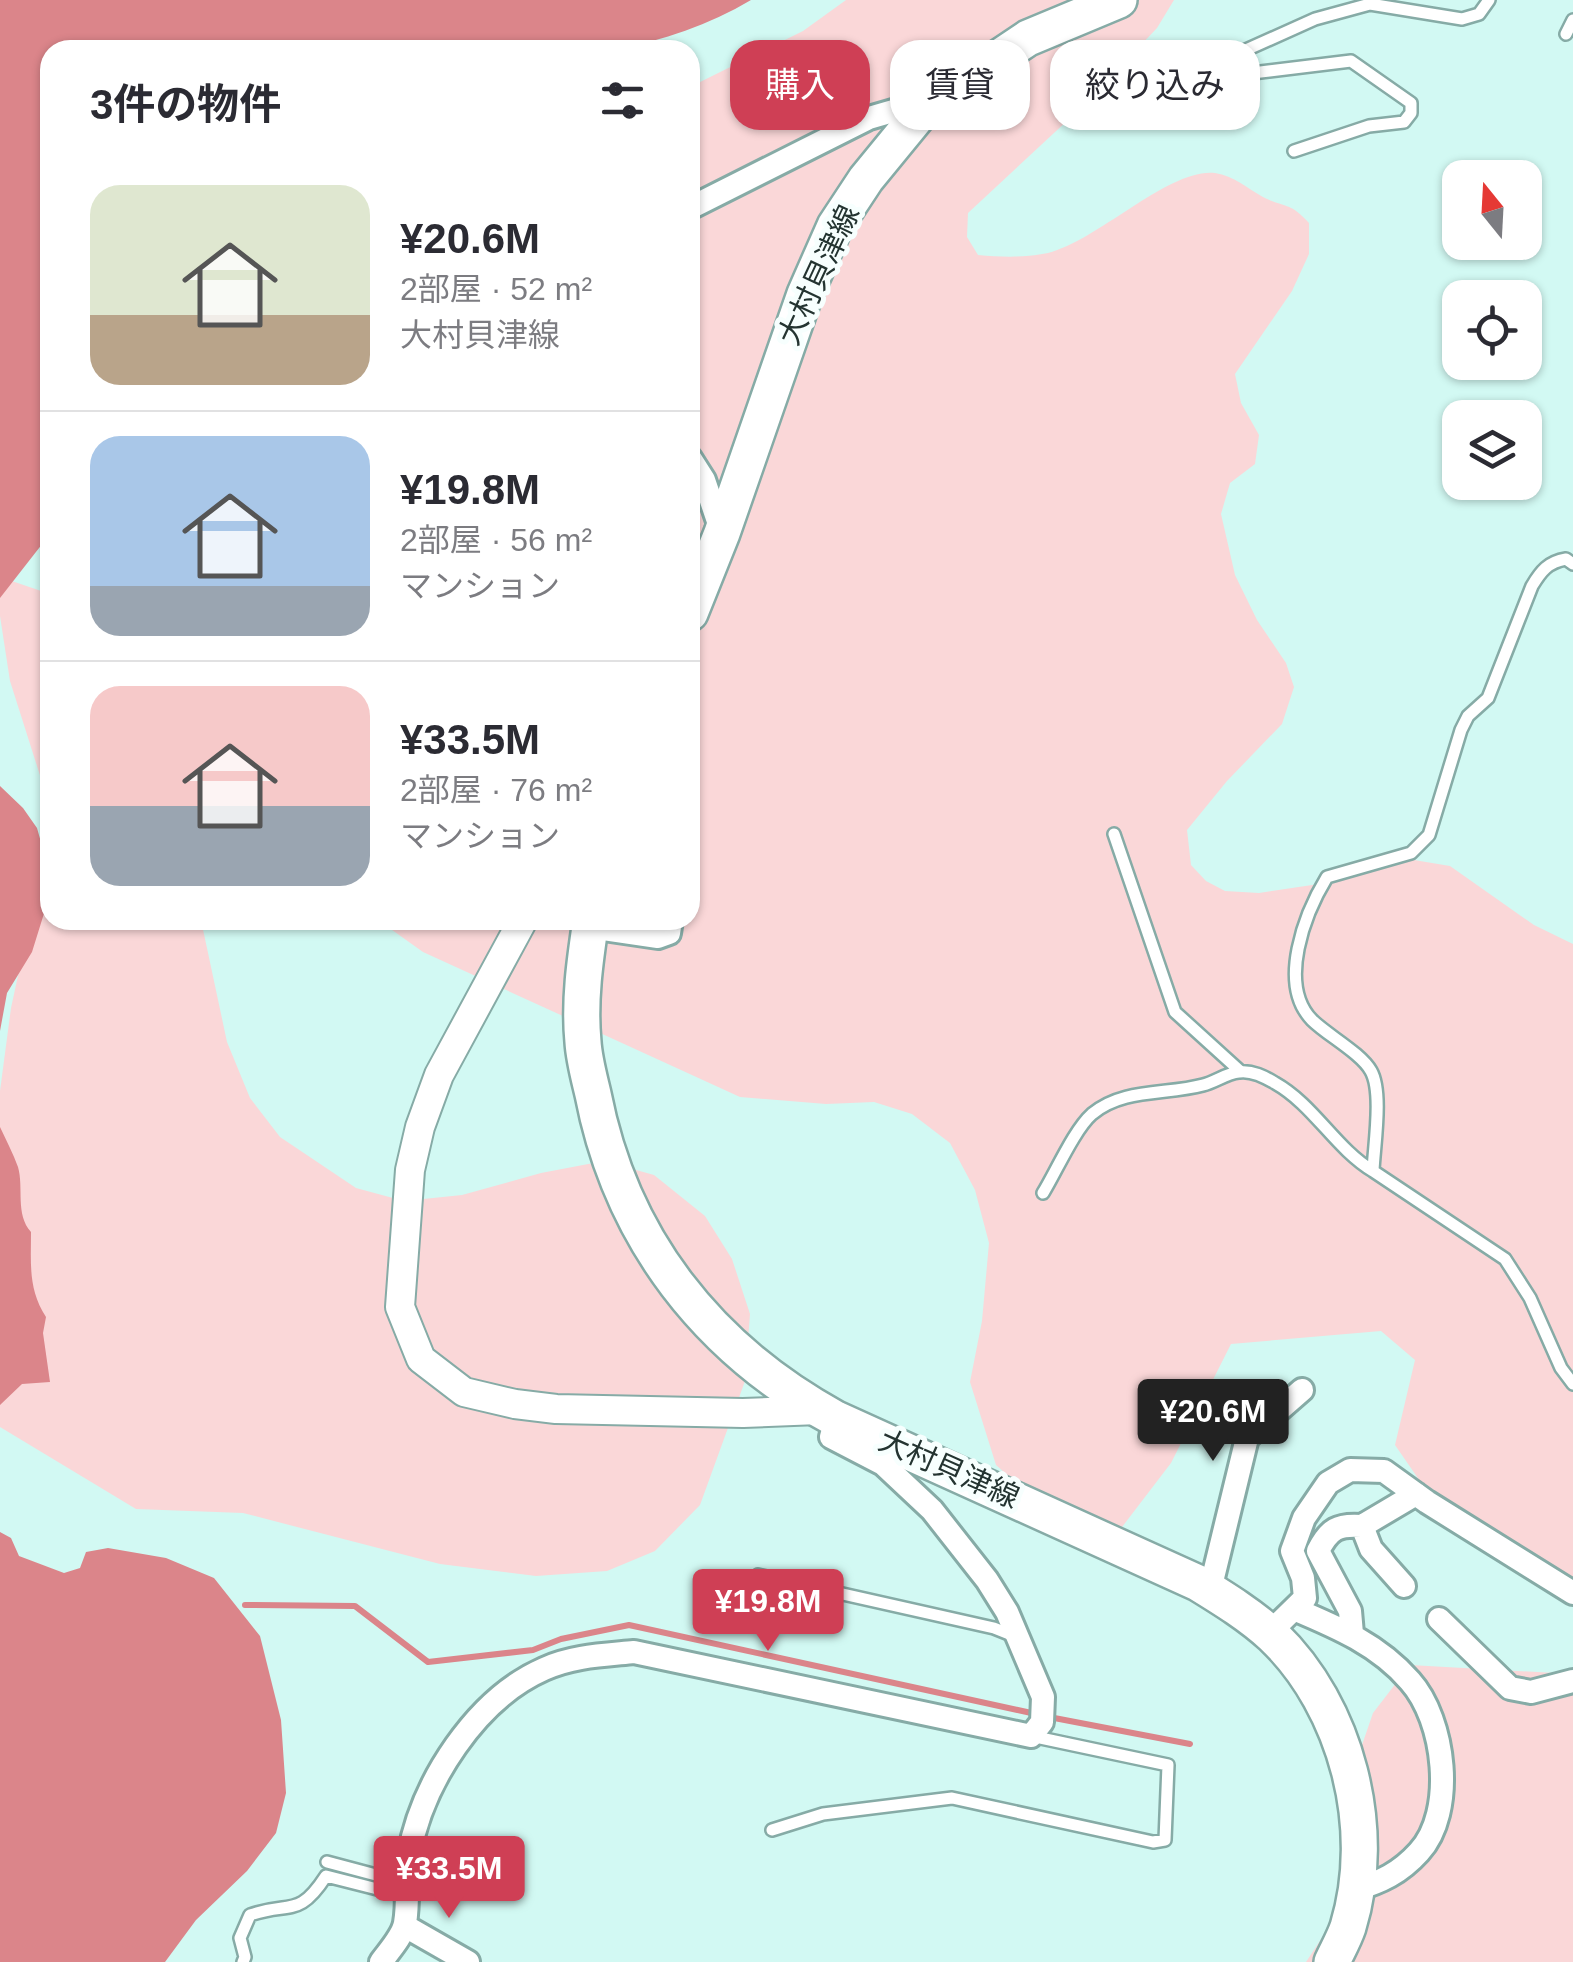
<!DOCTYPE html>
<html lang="ja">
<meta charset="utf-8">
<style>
body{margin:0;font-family:Arial,"Noto Sans JP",sans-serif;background:#f2f2f3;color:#2b2b33;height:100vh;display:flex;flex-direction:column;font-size:38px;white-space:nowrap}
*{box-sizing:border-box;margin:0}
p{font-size:32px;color:#7c7c81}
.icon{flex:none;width:55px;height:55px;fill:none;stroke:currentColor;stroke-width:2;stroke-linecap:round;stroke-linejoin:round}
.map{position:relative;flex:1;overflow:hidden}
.side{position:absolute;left:40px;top:40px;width:660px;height:890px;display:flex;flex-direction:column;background:#fff;border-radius:30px;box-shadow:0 2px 8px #0004}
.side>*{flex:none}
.banner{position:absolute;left:730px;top:40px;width:692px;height:90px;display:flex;gap:20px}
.needle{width:65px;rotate:342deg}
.fabs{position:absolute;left:1442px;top:160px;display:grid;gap:20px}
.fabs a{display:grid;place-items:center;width:100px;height:100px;border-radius:20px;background:#fff;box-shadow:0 2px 8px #0004;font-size:50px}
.price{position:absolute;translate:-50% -85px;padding:0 22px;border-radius:10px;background:#cf3f55;color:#fff;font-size:32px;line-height:65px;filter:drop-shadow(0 2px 5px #0008)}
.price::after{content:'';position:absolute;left:50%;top:60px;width:30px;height:22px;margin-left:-15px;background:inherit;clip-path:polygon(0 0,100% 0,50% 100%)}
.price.selected{background:#222;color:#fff}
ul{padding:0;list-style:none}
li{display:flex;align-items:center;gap:30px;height:250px;padding:0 50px}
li+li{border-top:2px solid #e1e1e2}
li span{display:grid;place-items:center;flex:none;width:280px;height:200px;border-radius:30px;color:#555}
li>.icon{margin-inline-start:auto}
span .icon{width:120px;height:120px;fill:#fffc;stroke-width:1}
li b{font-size:42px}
h2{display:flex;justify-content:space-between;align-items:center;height:120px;padding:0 50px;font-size:42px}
.tag{padding:0 35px;border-radius:30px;background:#fff;box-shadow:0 2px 8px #0004;font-size:35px;line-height:90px}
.tag.selected{background:#cf3f55;color:#fff}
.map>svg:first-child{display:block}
.green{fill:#fad7d8}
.water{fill:#db858a}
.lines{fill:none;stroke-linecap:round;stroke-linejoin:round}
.stream{stroke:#db858a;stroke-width:6}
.service-casing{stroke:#86aba6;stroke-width:16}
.minor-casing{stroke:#86aba6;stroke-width:28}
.tertiary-casing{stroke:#86aba6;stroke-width:32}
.primary-casing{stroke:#86aba6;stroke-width:40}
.service{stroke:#fff;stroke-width:11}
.minor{stroke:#fff;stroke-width:22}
.tertiary{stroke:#fff;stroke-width:28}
.primary{stroke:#fff;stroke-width:35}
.labels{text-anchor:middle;stroke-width:10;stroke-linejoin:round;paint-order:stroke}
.street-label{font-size:30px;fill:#243431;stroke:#f7fffe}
</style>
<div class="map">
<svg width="1573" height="1962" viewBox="0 0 1573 1962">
<rect width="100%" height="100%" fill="#d2f9f3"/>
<path class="green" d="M 846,0 L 1174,0 L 1157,28 L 1082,107 L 968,213 L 967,237 L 978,255 C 1001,257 1025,258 1048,253 C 1099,240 1169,168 1215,173 C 1234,176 1247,188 1263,197 C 1286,209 1289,201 1309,223 L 1309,254 L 1292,291 L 1235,374 L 1241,403 L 1259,435 L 1255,464 L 1230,483 L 1221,514 L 1235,575 L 1257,620 L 1286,663 L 1294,687 L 1282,724 L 1227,781 L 1187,830 L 1191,865 L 1206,881 L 1225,891 L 1259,893 L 1339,881 L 1414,860 L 1450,866 L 1534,925 L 1573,944 L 1573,1591 L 1433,1500 L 1395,1445 L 1415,1360 L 1381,1331 L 1231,1344 L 1171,1463 L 1119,1531 L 1037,1502 L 996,1465 L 970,1382 L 982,1321 L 989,1243 L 975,1190 L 950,1143 L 912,1114 L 874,1102 L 826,1104 L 740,1097 L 423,952 L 378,920 L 690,920 L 690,87 L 803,31 Z
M 0,577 L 50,594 L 50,920 L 201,920 L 227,1042 L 250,1098 L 280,1137 L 356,1188 L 404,1201 L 462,1195 L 541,1173 L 604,1161 L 654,1175 L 705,1216 L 732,1259 L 750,1314 L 745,1381 L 700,1505 L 655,1551 L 607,1571 L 536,1576 L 440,1564 L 243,1513 L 136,1509 L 0,1427 L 0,1091 L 11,1008 L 36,892 L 44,788 L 10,681 L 0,616 Z
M 1410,1665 L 1573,1674 L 1573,1962 L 1306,1962 L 1353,1891 L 1354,1786 L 1362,1745 L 1373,1713 Z"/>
<path class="water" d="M 0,0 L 751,0 C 709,25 663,40 615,50 L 50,50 L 50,534 L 0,598 Z
M 0,786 L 23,808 L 37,828 L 48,867 L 46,907 L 32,952 L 7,993 L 0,1031 Z
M 0,1127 C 6,1140 13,1153 18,1167 C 24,1188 15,1214 31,1232 C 31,1264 28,1289 46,1317 L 43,1333 L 50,1382 L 22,1384 L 0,1405 Z
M 0,1532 L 11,1538 L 19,1556 L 64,1573 L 80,1568 L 86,1552 L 108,1548 L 166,1558 L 214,1578 L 260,1636 L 281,1720 L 286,1793 L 276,1833 L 247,1871 L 196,1920 L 165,1962 L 0,1962 Z"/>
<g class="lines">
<path class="stream" d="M 245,1605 L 355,1606 L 428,1662 L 533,1650 L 561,1639 L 629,1625 L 1036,1714
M 1049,1717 L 1190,1744"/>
<g class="service-casing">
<path id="service" d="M 1566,34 L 1573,20
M 1294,151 L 1369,126 L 1404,122 L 1411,113 L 1411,103 L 1351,61 L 1244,74 L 1219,83 L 1213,78 L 1211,68 L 1219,62 L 1315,19 L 1370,4 L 1462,19 L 1479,14 L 1489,0
M 1114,834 L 1175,1012 L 1240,1071
M 1373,1171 L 1505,1259 L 1530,1298 L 1561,1368 L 1573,1384
M 1043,1193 C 1056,1172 1074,1130 1092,1114 C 1123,1088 1166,1095 1203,1085 C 1215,1082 1227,1073 1239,1072 C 1252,1070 1265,1077 1275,1083 C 1314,1105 1335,1148 1373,1171 C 1374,1146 1383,1092 1371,1071 C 1361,1053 1327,1035 1312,1020 C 1277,984 1305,913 1327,877 L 1411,853 L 1429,835 L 1461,730 L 1468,716 L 1488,698 L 1532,586 C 1541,571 1548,562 1566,559 L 1573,564
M 758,1575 L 994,1628 L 1014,1636
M 772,1830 L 823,1814 L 952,1798 L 1153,1842 L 1165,1840 L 1168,1765 L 1031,1736
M 327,1862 L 406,1883
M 243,1962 L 245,1957 L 240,1938 L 250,1915 C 290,1901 298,1919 326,1876 L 405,1896"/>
</g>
<g class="minor-casing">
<path id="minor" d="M 690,208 L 869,118 L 931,100
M 690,458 L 704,480 L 722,533
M 590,927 L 658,937 L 669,933 L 671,920
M 1362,1526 L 1416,1494
M 1210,1590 L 1247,1438 L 1302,1390
M 1294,1609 C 1337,1627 1379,1645 1410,1681 C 1445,1720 1456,1812 1419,1852 C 1400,1873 1381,1882 1354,1890
M 1439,1619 L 1510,1688 L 1531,1692 L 1573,1681
M 1269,1633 L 1305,1598 L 1303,1578 L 1292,1551 L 1304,1518 L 1328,1483 L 1350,1470 L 1384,1471 L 1427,1502 L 1573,1593
M 1352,1634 L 1350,1611 L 1318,1551 C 1329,1529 1338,1524 1362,1526 L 1371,1549 L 1404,1586
M 405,1926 L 468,1962
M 381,1962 C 389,1951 403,1936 405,1923 C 409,1901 405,1877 409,1855 C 422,1782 476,1699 544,1669 C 572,1656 604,1655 634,1652 L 1031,1736 L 1042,1722 L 1043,1697 L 1007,1612 L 987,1580 L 932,1510 L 883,1464 L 831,1437 L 836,1419"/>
</g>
<g class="tertiary-casing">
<path id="tertiary" d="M 523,920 L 439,1075 L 420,1127 L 410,1170 L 400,1307 L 421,1359 L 464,1392 L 515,1404 L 556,1409 L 743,1413 L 819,1410"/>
</g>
<g class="primary-casing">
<path id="primary" d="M 690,613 L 722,533 L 805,294 L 835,226 L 866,179 L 925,107 L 1028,38 L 1119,0
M 591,920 C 585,960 579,1001 583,1042 C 584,1059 589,1077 593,1094 C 621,1239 708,1349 836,1419 L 1198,1583 C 1224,1599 1250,1615 1273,1636 C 1347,1707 1378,1829 1348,1927 C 1344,1939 1337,1951 1332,1962"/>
</g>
<use href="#service" class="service"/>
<use href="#minor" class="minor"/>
<use href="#tertiary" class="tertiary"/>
<use href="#primary" class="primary"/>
</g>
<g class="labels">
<g class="street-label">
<text transform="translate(819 275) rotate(-65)" y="10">大村貝津線</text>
<text transform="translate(949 1469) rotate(24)" y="10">大村貝津線</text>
</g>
</g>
</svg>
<div class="fabs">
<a><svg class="needle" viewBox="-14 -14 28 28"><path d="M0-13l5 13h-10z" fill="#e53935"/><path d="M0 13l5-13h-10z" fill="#7c7c81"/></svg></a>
<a><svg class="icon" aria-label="locate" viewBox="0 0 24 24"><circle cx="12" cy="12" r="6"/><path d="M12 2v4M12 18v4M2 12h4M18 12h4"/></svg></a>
<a><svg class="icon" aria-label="layers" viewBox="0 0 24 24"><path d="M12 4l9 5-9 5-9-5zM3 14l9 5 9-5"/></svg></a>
</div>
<b class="price selected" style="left:1213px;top:1464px">¥20.6M</b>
<b class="price" style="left:768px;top:1654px">¥19.8M</b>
<b class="price" style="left:449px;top:1921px">¥33.5M</b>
<div class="banner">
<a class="tag selected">購入</a>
<a class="tag">賃貸</a>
<a class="tag">絞り込み</a>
</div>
<section class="side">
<h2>3件の物件<svg class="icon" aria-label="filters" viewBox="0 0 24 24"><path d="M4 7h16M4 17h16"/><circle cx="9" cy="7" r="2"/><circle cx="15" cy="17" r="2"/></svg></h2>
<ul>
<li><span style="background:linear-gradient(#dfe7d0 65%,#b9a48a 0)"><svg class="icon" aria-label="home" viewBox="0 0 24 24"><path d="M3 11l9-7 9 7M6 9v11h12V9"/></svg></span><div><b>¥20.6M</b><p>2部屋 · 52 m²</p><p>大村貝津線</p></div></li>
<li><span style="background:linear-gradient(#a9c7e8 75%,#9aa5b1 0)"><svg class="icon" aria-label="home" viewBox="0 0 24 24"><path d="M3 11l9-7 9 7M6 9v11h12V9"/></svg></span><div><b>¥19.8M</b><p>2部屋 · 56 m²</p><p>マンション</p></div></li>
<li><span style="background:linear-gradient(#f6c9c9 60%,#9aa5b1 0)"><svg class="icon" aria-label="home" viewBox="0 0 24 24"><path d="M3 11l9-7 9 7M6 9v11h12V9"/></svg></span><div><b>¥33.5M</b><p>2部屋 · 76 m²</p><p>マンション</p></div></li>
</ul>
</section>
</div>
